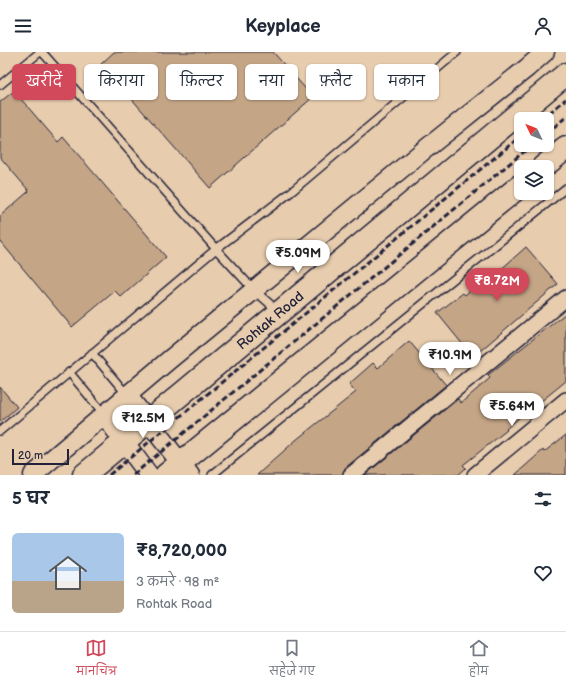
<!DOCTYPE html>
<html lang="hi">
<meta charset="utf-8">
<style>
body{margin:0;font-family:"Balsamiq Sans","Playpen Sans Deva",sans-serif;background:#f6f6f7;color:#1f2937;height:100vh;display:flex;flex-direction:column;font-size:15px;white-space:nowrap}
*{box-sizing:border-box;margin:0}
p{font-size:13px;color:#747a83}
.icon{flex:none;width:22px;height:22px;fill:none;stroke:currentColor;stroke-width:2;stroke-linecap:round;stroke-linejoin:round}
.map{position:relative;height:423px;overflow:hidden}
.details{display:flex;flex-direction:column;background:#fff;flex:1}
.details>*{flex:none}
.top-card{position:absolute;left:12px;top:12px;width:542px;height:36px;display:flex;gap:8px}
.needle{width:26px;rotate:313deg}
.buttons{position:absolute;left:514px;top:60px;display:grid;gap:8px}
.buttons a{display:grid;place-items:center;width:40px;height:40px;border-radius:6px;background:#fff;box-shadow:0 1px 3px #0004;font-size:20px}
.scale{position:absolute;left:12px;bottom:10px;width:57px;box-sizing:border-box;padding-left:4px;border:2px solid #22223b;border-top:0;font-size:11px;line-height:14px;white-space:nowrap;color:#22223b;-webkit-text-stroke:3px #e7ccae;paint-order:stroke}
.price{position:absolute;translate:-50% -34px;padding:0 9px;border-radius:14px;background:#fff;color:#222;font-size:13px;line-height:26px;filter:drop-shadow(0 1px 2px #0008)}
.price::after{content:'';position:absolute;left:50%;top:24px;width:12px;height:9px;margin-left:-6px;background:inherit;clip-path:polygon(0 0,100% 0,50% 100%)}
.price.active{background:#d1495b;color:#fff}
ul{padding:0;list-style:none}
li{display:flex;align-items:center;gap:12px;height:100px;padding:0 12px}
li+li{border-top:1px solid #e0e1e3}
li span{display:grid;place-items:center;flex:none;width:112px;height:80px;border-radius:6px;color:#555}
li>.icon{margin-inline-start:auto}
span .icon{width:48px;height:48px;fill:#fffc;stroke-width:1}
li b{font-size:17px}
h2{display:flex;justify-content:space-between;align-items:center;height:48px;padding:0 12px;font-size:17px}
.tag{padding:0 14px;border-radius:6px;background:#fff;box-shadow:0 1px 3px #0004;font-size:14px;line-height:36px}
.tag.active{background:#d1495b;color:#fff}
header{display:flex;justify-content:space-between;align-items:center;height:52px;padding:0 12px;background:#fff;font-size:18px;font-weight:700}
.menu{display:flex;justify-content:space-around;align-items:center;height:56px;border-top:1px solid #e0e1e3;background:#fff;font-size:11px;color:#747a83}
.menu a{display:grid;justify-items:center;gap:2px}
.menu .active{color:#d1495b}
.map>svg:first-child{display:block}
.building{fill:#c4a586;stroke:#22223b}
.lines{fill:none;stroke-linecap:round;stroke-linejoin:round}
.service-casing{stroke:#22223b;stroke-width:10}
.minor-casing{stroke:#22223b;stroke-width:18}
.tertiary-casing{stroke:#22223b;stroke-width:21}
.trunk-casing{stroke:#22223b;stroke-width:25}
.service{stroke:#e7ccae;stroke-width:7}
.minor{stroke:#e7ccae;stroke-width:15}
.tertiary{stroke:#e7ccae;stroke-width:18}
.trunk{stroke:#e7ccae;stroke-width:22}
.rail{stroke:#22223b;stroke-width:3;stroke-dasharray:6 3;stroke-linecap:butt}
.labels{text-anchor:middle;stroke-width:3.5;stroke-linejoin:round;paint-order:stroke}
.street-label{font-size:14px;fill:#22223b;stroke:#e7ccae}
</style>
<header><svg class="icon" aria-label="menu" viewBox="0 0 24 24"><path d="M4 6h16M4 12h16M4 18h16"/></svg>Keyplace<svg class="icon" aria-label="person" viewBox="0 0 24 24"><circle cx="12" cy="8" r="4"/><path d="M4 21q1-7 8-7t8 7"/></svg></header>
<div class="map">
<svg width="566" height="423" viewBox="0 0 566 423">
<rect width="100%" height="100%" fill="#e7ccae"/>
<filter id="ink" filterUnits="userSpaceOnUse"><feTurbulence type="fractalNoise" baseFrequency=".025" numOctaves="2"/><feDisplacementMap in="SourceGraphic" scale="8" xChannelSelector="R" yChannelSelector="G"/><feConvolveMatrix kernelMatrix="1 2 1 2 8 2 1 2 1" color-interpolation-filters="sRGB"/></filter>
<g filter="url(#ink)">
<path class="building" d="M 114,0 L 273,0 L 313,45 L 210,136 L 101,12 Z
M 14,39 L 58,90 L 63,85 L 166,205 L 121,245 L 115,239 L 72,275 L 0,189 L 0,164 L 29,139 L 0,105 L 0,50 Z
M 526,195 L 558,232 L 473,305 L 437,261 L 463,241 L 465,243 L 495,217 L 498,220 Z
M 566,261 L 566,329 L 534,355 L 533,354 L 506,377 L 507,378 L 463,413 L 466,416 L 458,423 L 365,423 L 458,347 L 461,351 L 490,326 L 488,323 Z
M 409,289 L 446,333 L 345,416 L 342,423 L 257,423 L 296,388 L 356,340 L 349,332 L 373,311 L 378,316 Z
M 0,335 L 17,355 L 0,370 Z
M 566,383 L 566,423 L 515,423 L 543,398 L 544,400 Z"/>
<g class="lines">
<g class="service-casing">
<path id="service" d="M 42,0 L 216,197 L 254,238 L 277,258
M 0,33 L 40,0
M 92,301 L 128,344
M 69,320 L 104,362
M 0,379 L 216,197 L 291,140 L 457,0
M 212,423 L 566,136"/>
</g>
<g class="minor-casing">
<path id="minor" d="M 351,423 L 566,246
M 475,423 L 566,348"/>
</g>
<g class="tertiary-casing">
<path id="tertiary" d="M 128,344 L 190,423
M 104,363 L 149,423
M 33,423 L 169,308 L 423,99 L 527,16 L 545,0"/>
</g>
<g class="trunk-casing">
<g id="trunk">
<path d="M 543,115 L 566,96"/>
<path id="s1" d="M 84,423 L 566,22"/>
<path d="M 166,423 L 521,133"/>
</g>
</g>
<use href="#service" class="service"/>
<use href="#minor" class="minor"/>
<use href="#tertiary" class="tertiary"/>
<use href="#trunk" class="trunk"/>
<path class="rail" d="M 542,67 L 566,47
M 547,81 L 566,65
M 109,423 L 521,84
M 133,423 L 532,93"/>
</g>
</g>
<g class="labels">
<g class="street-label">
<text dy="5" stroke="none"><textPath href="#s1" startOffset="242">Rohtak Road</textPath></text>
</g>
</g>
</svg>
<div class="buttons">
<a><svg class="needle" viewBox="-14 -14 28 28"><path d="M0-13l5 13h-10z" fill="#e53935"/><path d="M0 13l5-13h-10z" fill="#747a83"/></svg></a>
<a><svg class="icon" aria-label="layers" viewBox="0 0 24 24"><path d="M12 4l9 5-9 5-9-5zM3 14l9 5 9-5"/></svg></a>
</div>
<div class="scale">20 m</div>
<b class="price" style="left:298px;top:222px">₹5.09M</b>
<b class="price active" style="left:497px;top:250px">₹8.72M</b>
<b class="price" style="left:450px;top:324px">₹10.9M</b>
<b class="price" style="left:512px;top:375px">₹5.64M</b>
<b class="price" style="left:143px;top:387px">₹12.5M</b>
<div class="top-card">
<a class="tag active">खरीदें</a>
<a class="tag">किराया</a>
<a class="tag">फ़िल्टर</a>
<a class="tag">नया</a>
<a class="tag">फ़्लैट</a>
<a class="tag">मकान</a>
</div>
</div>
<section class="details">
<h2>5 घर<svg class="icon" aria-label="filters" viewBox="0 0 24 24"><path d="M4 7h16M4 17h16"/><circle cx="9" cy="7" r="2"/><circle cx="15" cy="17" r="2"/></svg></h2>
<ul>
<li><span style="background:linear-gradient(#a9c7e8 60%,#b9a48a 0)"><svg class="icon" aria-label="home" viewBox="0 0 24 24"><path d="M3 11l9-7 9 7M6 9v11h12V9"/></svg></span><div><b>₹8,720,000</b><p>3 कमरे · 98 m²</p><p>Rohtak Road</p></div><svg class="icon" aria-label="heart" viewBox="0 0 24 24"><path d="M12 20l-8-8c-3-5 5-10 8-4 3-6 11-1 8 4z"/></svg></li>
</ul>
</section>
<nav class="menu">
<a class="active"><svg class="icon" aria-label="map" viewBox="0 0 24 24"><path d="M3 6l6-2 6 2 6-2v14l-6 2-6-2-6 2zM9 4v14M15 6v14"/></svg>मानचित्र</a>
<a><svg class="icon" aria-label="saved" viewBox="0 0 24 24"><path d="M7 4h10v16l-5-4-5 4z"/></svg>सहेजे गए</a>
<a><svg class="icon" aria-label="home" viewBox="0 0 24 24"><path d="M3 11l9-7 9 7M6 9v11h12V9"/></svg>होम</a>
</nav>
